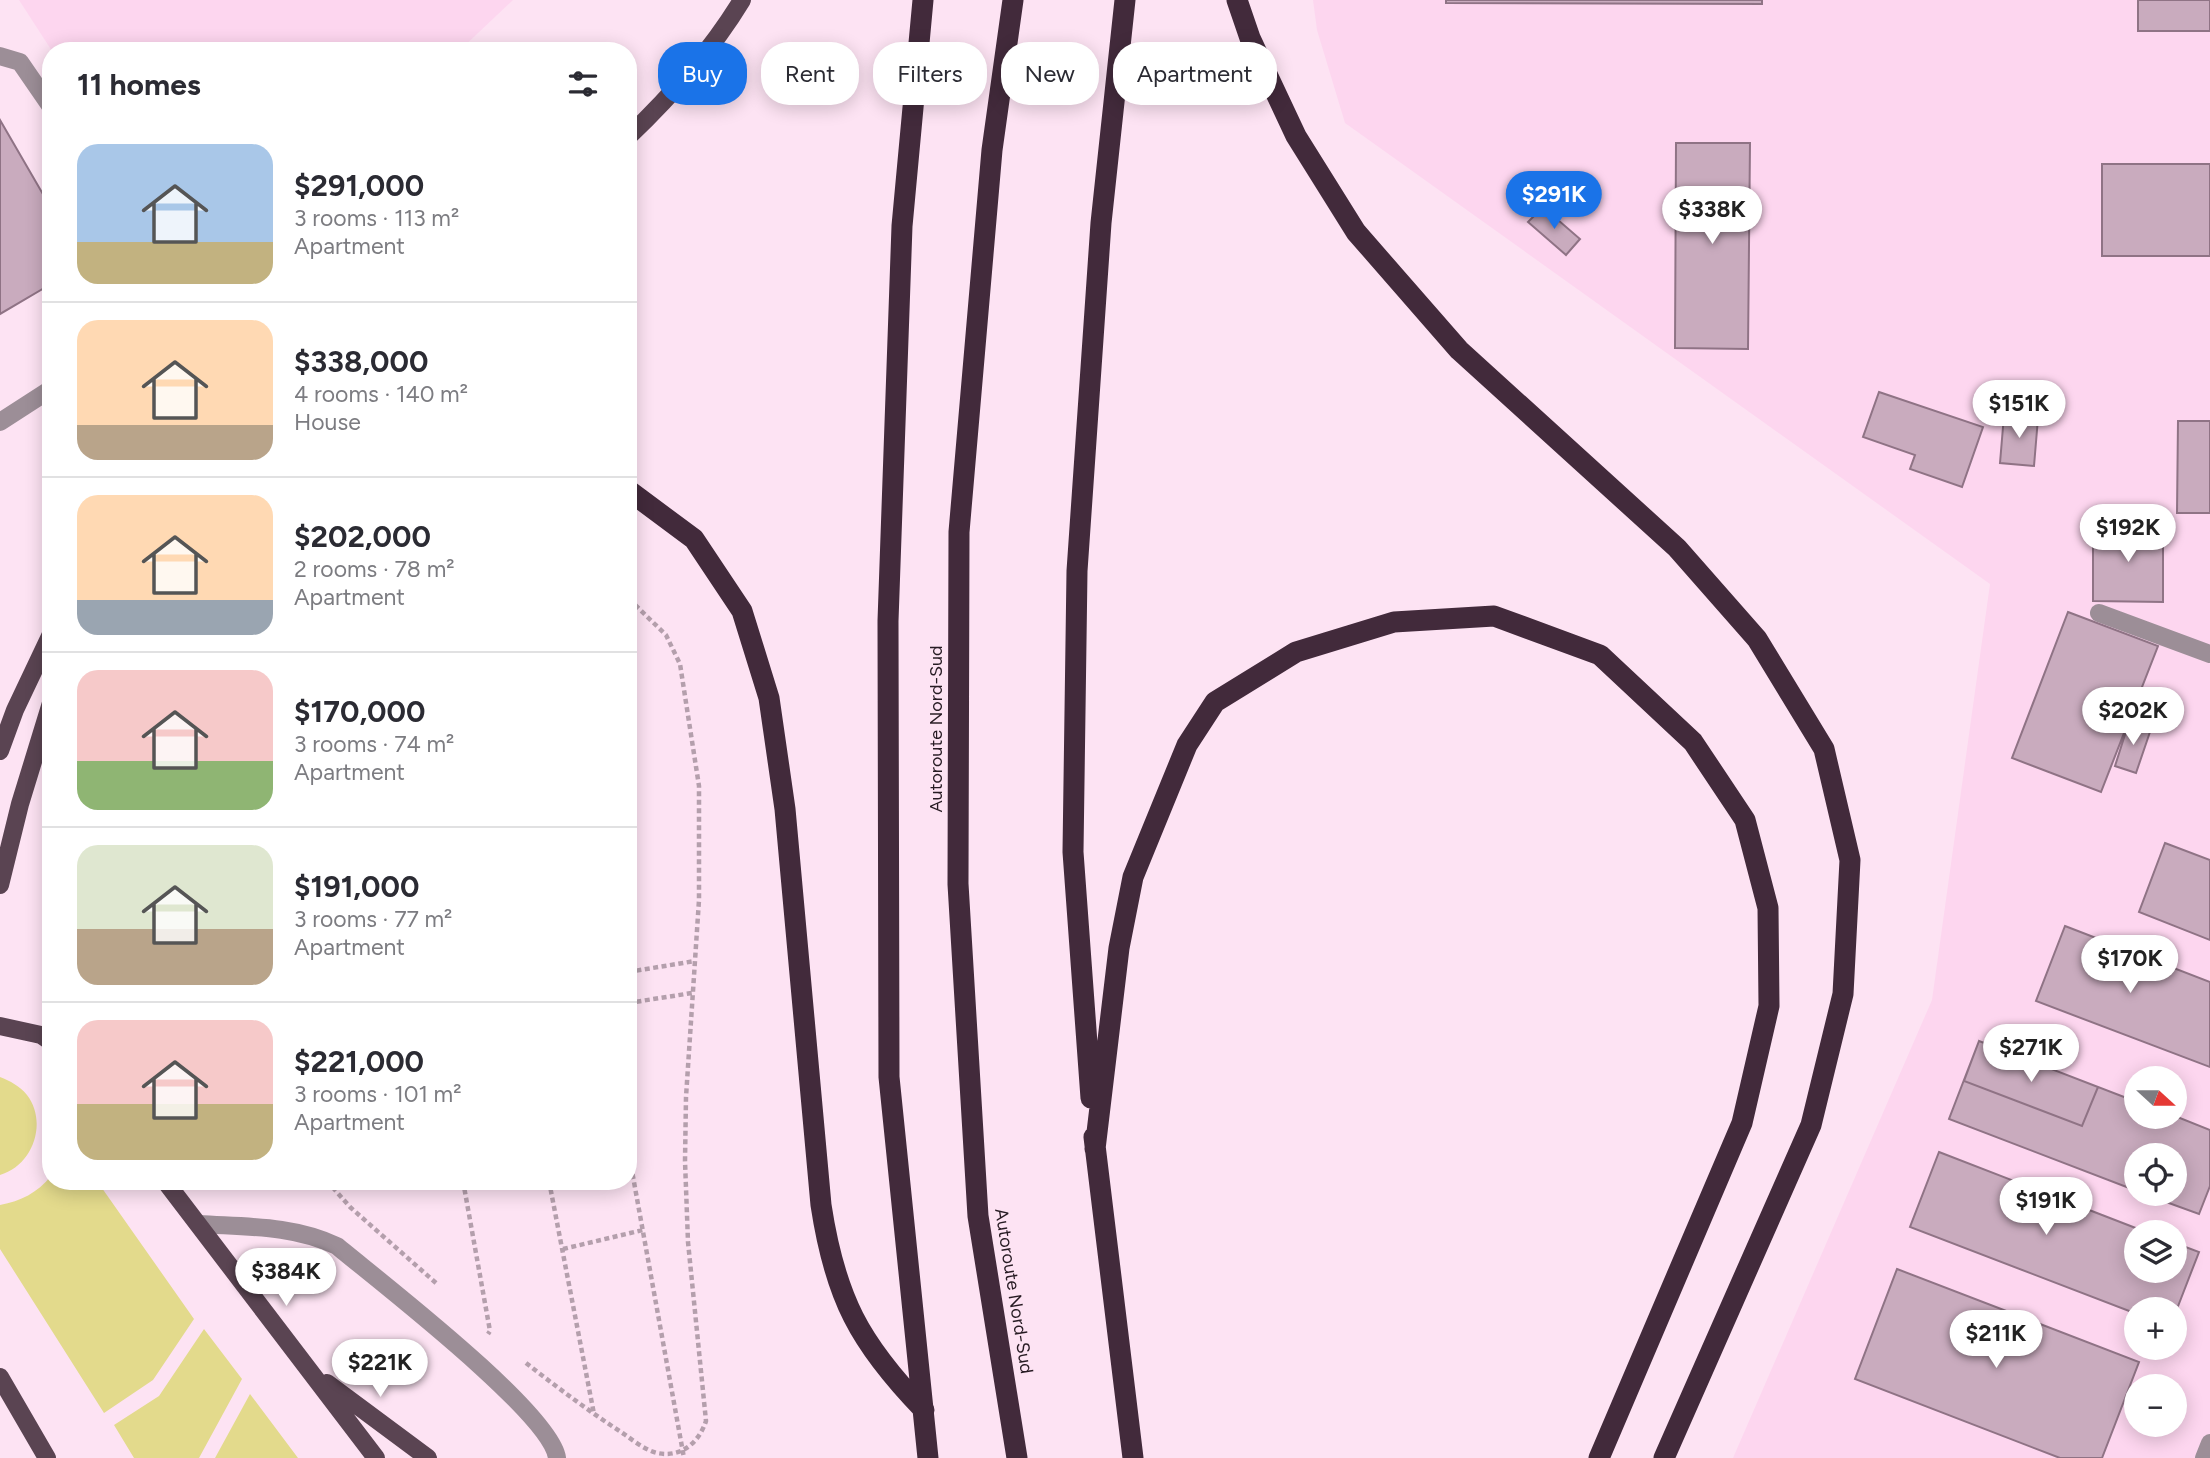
<!DOCTYPE html>
<meta charset="utf-8">
<style>
body{margin:0;font-family:Figtree,sans-serif;background:#f2f2f3;color:#2b2b33;height:100vh;display:flex;flex-direction:column;font-size:26px;white-space:nowrap}
*{box-sizing:border-box;margin:0}
p{font-size:23px;color:#7c7c81}
.icon{flex:none;width:38px;height:38px;fill:none;stroke:currentColor;stroke-width:2;stroke-linecap:round;stroke-linejoin:round}
.map{position:relative;flex:1;overflow:hidden}
.panel{position:absolute;left:42px;top:42px;width:595px;height:1148px;display:flex;flex-direction:column;background:#fff;border-radius:28px;box-shadow:0 4px 18px #0003}
.panel>*{flex:none}
.hud{position:absolute;left:658px;top:42px;width:665px;height:63px;display:flex;gap:14px}
.needle{width:46px;rotate:111deg}
.buttons{position:absolute;left:2124px;top:1066px;display:grid;gap:14px}
.buttons a{display:grid;place-items:center;width:63px;height:63px;border-radius:50%;background:#fff;box-shadow:0 4px 18px #0003;font-size:35px}
.price{position:absolute;translate:-50% -60px;padding:0 16px;border-radius:24px;background:#fff;color:#222;font-size:23px;line-height:46px;filter:drop-shadow(0 2px 4px #0008)}
.price::after{content:'';position:absolute;left:50%;top:42px;width:21px;height:16px;margin-left:-10px;background:inherit;clip-path:polygon(0 0,100% 0,50% 100%)}
.price.active{background:#1a73e8;color:#fff}
ul{padding:0;list-style:none}
li{display:flex;align-items:center;gap:21px;height:175px;padding:0 35px}
li+li{border-top:2px solid #e1e1e2}
li span{display:grid;place-items:center;flex:none;width:196px;height:140px;border-radius:21px;color:#555}
li>.icon{margin-inline-start:auto}
span .icon{width:84px;height:84px;fill:#fffc;stroke-width:1}
li b{font-size:30px}
h2{display:flex;justify-content:space-between;align-items:center;height:84px;padding:0 35px;font-size:30px}
.chip{padding:0 24px;border-radius:28px;background:#fff;box-shadow:0 4px 18px #0003;font-size:24px;line-height:63px}
.chip.active{background:#1a73e8;color:#fff}
.map>svg:first-child{display:block}
.built{fill:#fdd6ef;fill-rule:evenodd}
.green{fill:#e3da8c}
.building{fill:#c9abbe;stroke:#8f7385;stroke-width:2}
.lines{fill:none;stroke-linecap:round;stroke-linejoin:round}
.path{stroke:#b49fac;stroke-width:4.5;stroke-dasharray:5 3.5;stroke-linecap:butt}
.minor{stroke:#9c8e97;stroke-width:18}
.major{stroke:#5a4452;stroke-width:18}
.highway{stroke:#422a3b;stroke-width:21}
.labels{text-anchor:middle;stroke-width:7;stroke-linejoin:round;paint-order:stroke}
.street-label{font-size:18px;fill:#271b23;stroke:#fde3f3}
</style>
<div class="map">
<svg width="2210" height="1458" viewBox="0 0 2210 1458">
<rect width="100%" height="100%" fill="#fde3f3"/>
<path class="built" d="M 19,0 L 513,0 L 459,51 L 52,51 Z
M 1313,0 L 2210,0 L 2210,1458 L 1733,1458 L 1932,1000 L 1990,584 L 1345,123 L 1317,30 ZM 2137,1078 L 2175,1078 L 2175,1116 L 2137,1116 ZM 2137,1155 L 2175,1155 L 2175,1194 L 2137,1194 ZM 2137,1232 L 2175,1232 L 2175,1270 L 2137,1270 ZM 2137,1309 L 2175,1309 L 2175,1348 L 2137,1348 ZM 2137,1386 L 2175,1386 L 2175,1424 L 2137,1424 Z"/>
<path class="green" d="M 0,1077 C 10,1081 20,1086 27,1095 C 48,1122 33,1166 0,1175 Z
M 51,1176 L 51,1181 L 97,1181 L 194,1319 L 153,1380 L 104,1413 L 0,1249 L 0,1205 C 21,1201 37,1193 51,1176 Z
M 204,1329 L 242,1379 L 199,1458 L 134,1458 L 114,1425 L 159,1396 Z
M 250,1394 L 298,1458 L 215,1458 Z"/>
<path class="building" d="M 1446,0 L 1762,0 L 1762,4 L 1446,3 Z
M 2138,0 L 2210,0 L 2210,31 L 2138,31 Z
M 0,120 L 51,208 L 51,284 L 0,314 Z
M 1676,143 L 1750,143 L 1748,349 L 1675,348 Z
M 2102,164 L 2210,164 L 2210,256 L 2102,256 Z
M 1543,207 L 1580,239 L 1566,255 L 1528,222 Z
M 1879,392 L 1983,427 L 1962,487 L 1910,469 L 1915,455 L 1863,437 Z
M 2004,415 L 2038,418 L 2034,466 L 2000,463 Z
M 2178,421 L 2210,421 L 2210,513 L 2177,513 Z
M 2093,526 L 2163,526 L 2163,602 L 2093,601 Z
M 2068,612 L 2158,646 L 2101,792 L 2012,758 Z
M 2129,722 L 2151,729 L 2136,773 L 2115,766 Z
M 2165,843 L 2210,860 L 2210,940 L 2139,912 Z
M 2065,926 L 2210,982 L 2210,1067 L 2036,1001 Z
M 1979,1041 L 2098,1087 L 2082,1126 L 1964,1081 Z
M 1979,1041 L 2137,1102 L 2137,1116 L 2175,1116 L 2210,1130 L 2210,1186 L 2199,1214 L 2144,1194 L 2175,1194 L 2175,1155 L 2137,1155 L 2137,1191 L 1949,1119 Z
M 1939,1152 L 2146,1232 L 2137,1232 L 2137,1270 L 2175,1270 L 2175,1243 L 2199,1252 L 2175,1314 L 2175,1309 L 2137,1309 L 2137,1314 L 1910,1227 Z
M 1897,1269 L 2139,1362 L 2102,1458 L 2060,1458 L 1855,1379 Z"/>
<g class="lines">
<path class="path" d="M 628,972 L 695,961
M 628,1003 L 692,993
M 628,1149 L 684,1458
M 327,1181 L 350,1207 L 436,1283
M 463,1181 L 490,1331 L 488,1334
M 549,1181 L 594,1414
M 563,1249 L 643,1230
M 526,1363 C 558,1388 590,1412 624,1434 C 634,1441 645,1450 657,1453 C 682,1458 699,1442 706,1421 L 688,1242 L 685,1161 L 686,1097 L 699,900 L 699,786 L 680,664 L 666,635 L 628,598"/>
<path class="minor" d="M 0,56 L 20,62 L 51,107
M 0,422 L 51,389
M 2099,613 L 2210,654
M 199,1224 C 246,1227 293,1225 337,1246 C 379,1281 551,1413 557,1458
M 2204,1458 L 2210,1443"/>
<path class="major" d="M 628,137 C 671,96 711,51 742,0
M 0,751 L 15,710 L 51,634
M 0,885 L 20,804 L 51,703
M 0,1026 L 41,1035 L 51,1042
M 165,1181 L 376,1458
M 0,1377 L 47,1458
M 327,1383 L 428,1458"/>
<path class="highway" d="M 923,0 L 902,226 L 888,621 L 889,1077 L 928,1458
M 1013,0 L 992,150 L 959,532 L 958,884 L 978,1216 L 1017,1458
M 1237,0 L 1250,38 L 1296,136 L 1356,232 L 1459,350 L 1677,548 L 1757,639 L 1824,749 L 1850,860 L 1843,994 L 1811,1125 L 1664,1458
M 628,490 L 694,539 L 742,611 L 769,698 L 785,809 L 821,1205 C 835,1297 859,1343 924,1410
M 1091,1098 L 1073,852 L 1077,571 L 1101,223 L 1125,0
M 1094,1137 L 1133,1458
M 1095,1149 L 1119,948 L 1133,877 L 1187,745 L 1215,702 L 1296,652 L 1394,622 L 1494,616 L 1600,655 L 1693,742 L 1745,820 L 1768,908 L 1769,1006 L 1742,1123 L 1599,1458"/>
</g>
<g class="labels">
<g class="street-label">
<text transform="translate(936 729) rotate(-90)" y="6">Autoroute Nord-Sud</text>
<text transform="translate(1014 1291) rotate(81)" y="6">Autoroute Nord-Sud</text>
</g>
</g>
</svg>
<div class="buttons">
<a><svg class="needle" viewBox="-14 -14 28 28"><path d="M0-13l5 13h-10z" fill="#e53935"/><path d="M0 13l5-13h-10z" fill="#7c7c81"/></svg></a>
<a><svg class="icon" aria-label="locate" viewBox="0 0 24 24"><circle cx="12" cy="12" r="6"/><path d="M12 2v4M12 18v4M2 12h4M18 12h4"/></svg></a>
<a><svg class="icon" aria-label="layers" viewBox="0 0 24 24"><path d="M12 4l9 5-9 5-9-5zM3 14l9 5 9-5"/></svg></a>
<a>+</a>
<a>−</a>
</div>
<b class="price active" style="left:1554px;top:231px">$291K</b>
<b class="price" style="left:1712px;top:246px">$338K</b>
<b class="price" style="left:2019px;top:440px">$151K</b>
<b class="price" style="left:2128px;top:564px">$192K</b>
<b class="price" style="left:2133px;top:747px">$202K</b>
<b class="price" style="left:2130px;top:995px">$170K</b>
<b class="price" style="left:2031px;top:1084px">$271K</b>
<b class="price" style="left:2046px;top:1237px">$191K</b>
<b class="price" style="left:286px;top:1308px">$384K</b>
<b class="price" style="left:1996px;top:1370px">$211K</b>
<b class="price" style="left:380px;top:1399px">$221K</b>
<div class="hud">
<a class="chip active">Buy</a>
<a class="chip">Rent</a>
<a class="chip">Filters</a>
<a class="chip">New</a>
<a class="chip">Apartment</a>
</div>
<section class="panel">
<h2>11 homes<svg class="icon" aria-label="filters" viewBox="0 0 24 24"><path d="M4 7h16M4 17h16"/><circle cx="9" cy="7" r="2"/><circle cx="15" cy="17" r="2"/></svg></h2>
<ul>
<li><span style="background:linear-gradient(#a9c7e8 70%,#c2b280 0)"><svg class="icon" aria-label="home" viewBox="0 0 24 24"><path d="M3 11l9-7 9 7M6 9v11h12V9"/></svg></span><div><b>$291,000</b><p>3 rooms · 113 m²</p><p>Apartment</p></div></li>
<li><span style="background:linear-gradient(#ffd9b3 75%,#b9a48a 0)"><svg class="icon" aria-label="home" viewBox="0 0 24 24"><path d="M3 11l9-7 9 7M6 9v11h12V9"/></svg></span><div><b>$338,000</b><p>4 rooms · 140 m²</p><p>House</p></div></li>
<li><span style="background:linear-gradient(#ffd9b3 75%,#9aa5b1 0)"><svg class="icon" aria-label="home" viewBox="0 0 24 24"><path d="M3 11l9-7 9 7M6 9v11h12V9"/></svg></span><div><b>$202,000</b><p>2 rooms · 78 m²</p><p>Apartment</p></div></li>
<li><span style="background:linear-gradient(#f6c9c9 65%,#8fb573 0)"><svg class="icon" aria-label="home" viewBox="0 0 24 24"><path d="M3 11l9-7 9 7M6 9v11h12V9"/></svg></span><div><b>$170,000</b><p>3 rooms · 74 m²</p><p>Apartment</p></div></li>
<li><span style="background:linear-gradient(#dfe7d0 60%,#b9a48a 0)"><svg class="icon" aria-label="home" viewBox="0 0 24 24"><path d="M3 11l9-7 9 7M6 9v11h12V9"/></svg></span><div><b>$191,000</b><p>3 rooms · 77 m²</p><p>Apartment</p></div></li>
<li><span style="background:linear-gradient(#f6c9c9 60%,#c2b280 0)"><svg class="icon" aria-label="home" viewBox="0 0 24 24"><path d="M3 11l9-7 9 7M6 9v11h12V9"/></svg></span><div><b>$221,000</b><p>3 rooms · 101 m²</p><p>Apartment</p></div></li>
</ul>
</section>
</div>
